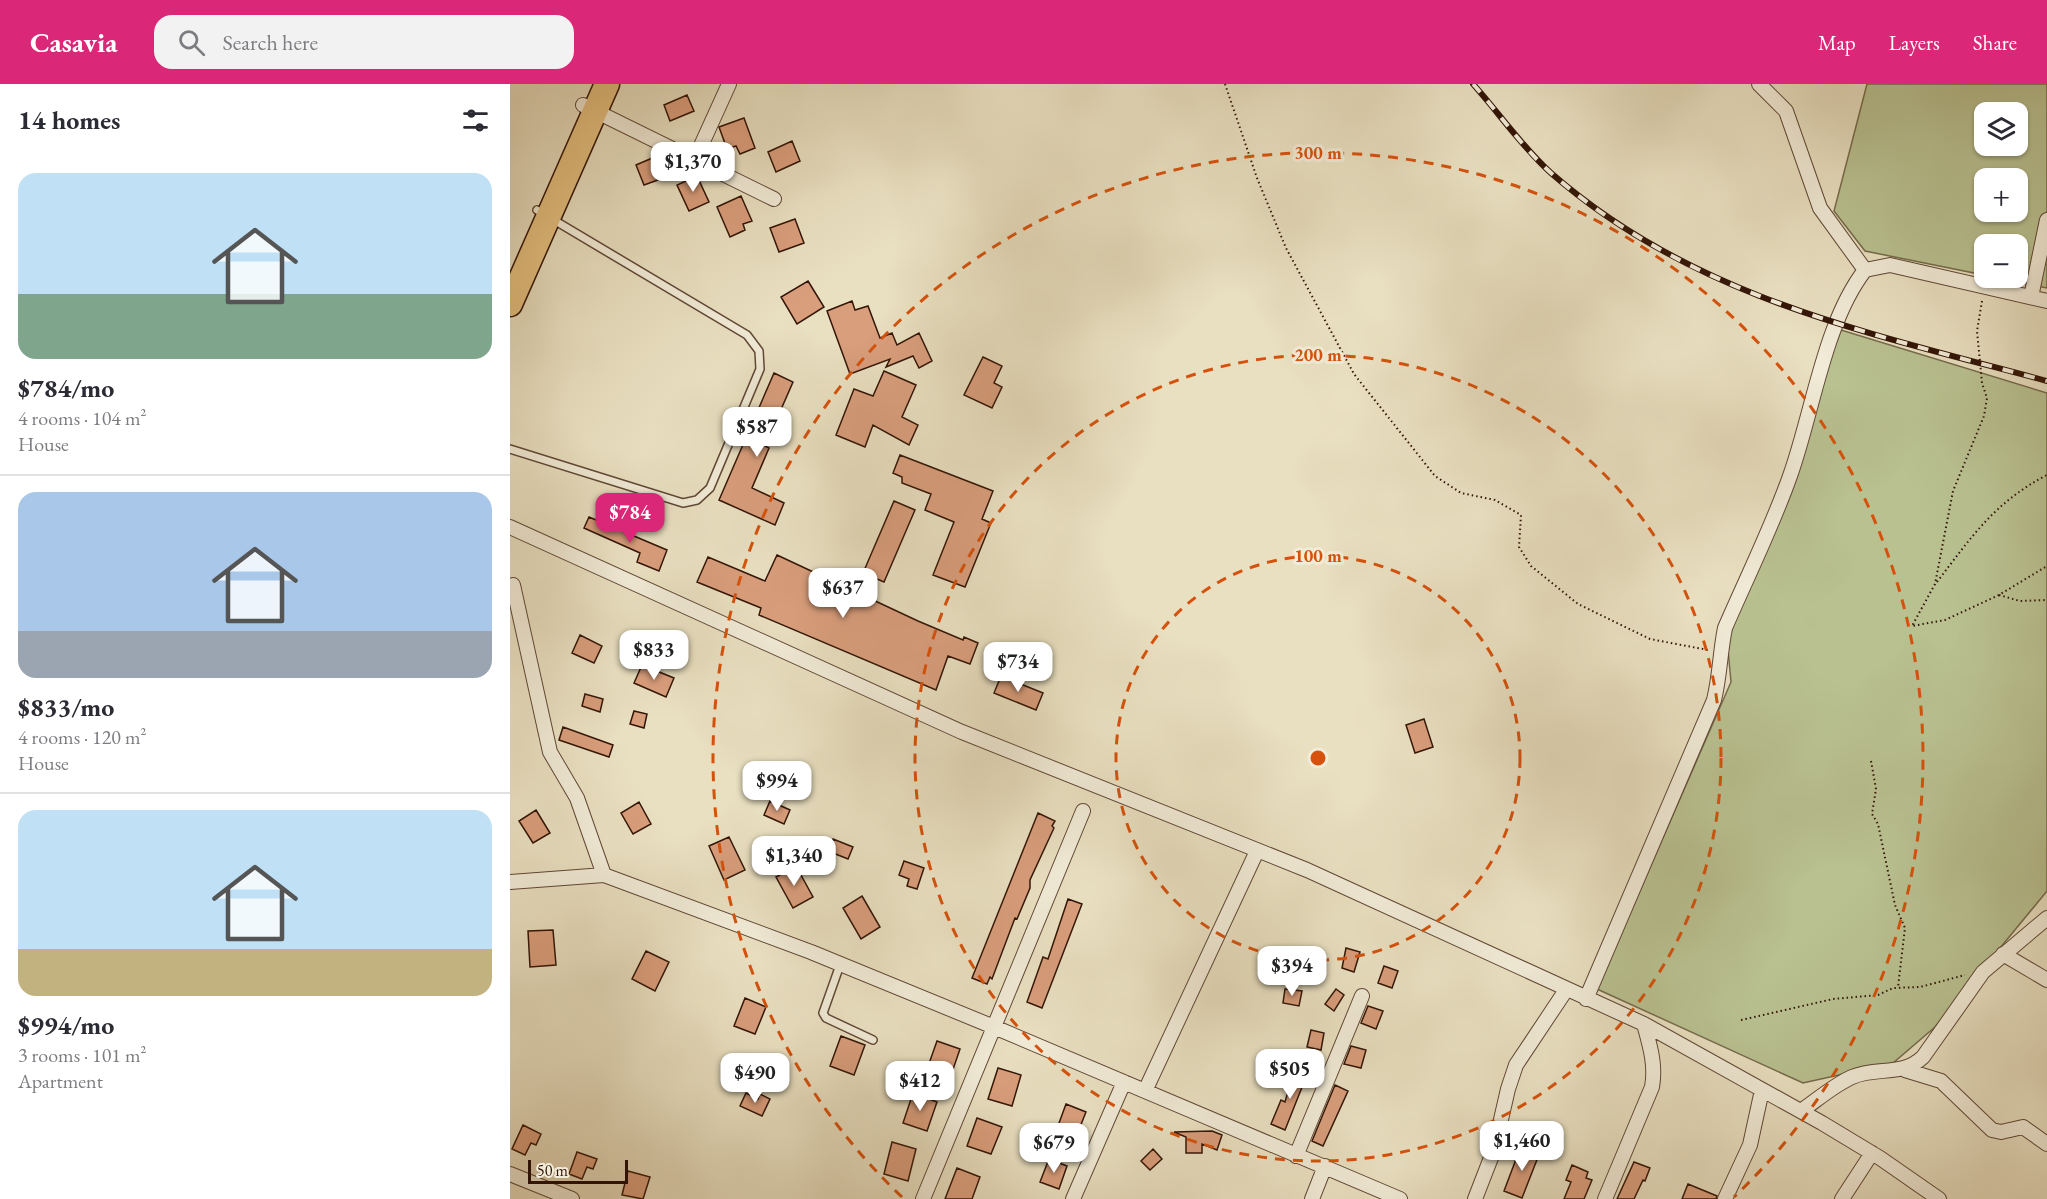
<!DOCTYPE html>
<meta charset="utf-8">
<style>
body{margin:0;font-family:"EB Garamond",serif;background:#f2f2f3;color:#2b2b33;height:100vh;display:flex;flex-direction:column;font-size:22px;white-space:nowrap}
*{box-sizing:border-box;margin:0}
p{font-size:20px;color:#7c7c81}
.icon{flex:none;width:33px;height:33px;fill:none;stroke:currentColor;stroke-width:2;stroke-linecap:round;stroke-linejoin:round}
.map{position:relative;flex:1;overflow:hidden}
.side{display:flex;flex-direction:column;background:#fff;width:510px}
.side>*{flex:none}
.buttons{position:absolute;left:1464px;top:18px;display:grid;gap:12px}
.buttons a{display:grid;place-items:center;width:54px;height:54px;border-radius:12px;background:#fff;box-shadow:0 2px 4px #0004;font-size:30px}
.scale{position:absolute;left:18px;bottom:15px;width:100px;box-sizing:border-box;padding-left:6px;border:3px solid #331507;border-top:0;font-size:16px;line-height:21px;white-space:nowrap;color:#331507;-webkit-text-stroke:4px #f1ebd7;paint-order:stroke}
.price{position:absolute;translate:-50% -51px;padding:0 14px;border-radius:12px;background:#fff;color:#222;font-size:20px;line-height:39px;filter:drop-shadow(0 2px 3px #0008)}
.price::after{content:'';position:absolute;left:50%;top:36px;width:18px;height:14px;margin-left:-9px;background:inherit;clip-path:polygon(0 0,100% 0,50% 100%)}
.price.active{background:#db2777;color:#fff}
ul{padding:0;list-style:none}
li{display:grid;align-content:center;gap:12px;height:318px;padding:0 18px}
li+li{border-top:2px solid #e1e1e2}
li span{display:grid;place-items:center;height:186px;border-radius:18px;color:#555}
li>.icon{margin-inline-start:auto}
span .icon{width:108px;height:108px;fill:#fffc;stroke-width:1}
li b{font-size:26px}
h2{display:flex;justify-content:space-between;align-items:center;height:72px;padding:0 18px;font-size:26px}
header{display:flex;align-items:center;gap:36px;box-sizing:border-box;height:84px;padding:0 30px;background:#db2777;color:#fff}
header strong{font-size:28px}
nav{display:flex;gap:33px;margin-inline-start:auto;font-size:21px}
.search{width:420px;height:54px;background:#f2f2f3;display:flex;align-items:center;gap:15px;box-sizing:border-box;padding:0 21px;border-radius:18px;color:#7c7c81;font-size:22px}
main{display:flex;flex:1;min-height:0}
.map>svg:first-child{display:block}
.green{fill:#b9c191;stroke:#766b4c;stroke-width:1.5;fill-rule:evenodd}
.building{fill:#d99e7c;stroke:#331507;stroke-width:1.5}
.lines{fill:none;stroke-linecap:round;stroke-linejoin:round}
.lane-casing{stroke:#604836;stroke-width:10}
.street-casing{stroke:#604836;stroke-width:16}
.highway-casing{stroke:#331507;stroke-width:27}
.path{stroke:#331507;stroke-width:2;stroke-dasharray:1.5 3;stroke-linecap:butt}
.lane{stroke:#f1ebd7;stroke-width:7}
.street{stroke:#f1ebd7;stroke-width:14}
.highway{stroke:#e4c080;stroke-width:24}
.rail-casing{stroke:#331507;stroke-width:6}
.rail{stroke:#f1ebd7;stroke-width:4;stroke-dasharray:11;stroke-linecap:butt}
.ring{fill:none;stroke:#d6520c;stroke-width:3;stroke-dasharray:10 8}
.centre{fill:#d6520c;stroke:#f1ebd7;stroke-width:3}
.ring-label{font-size:18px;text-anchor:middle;font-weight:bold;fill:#d6520c;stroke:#f1ebd7;stroke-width:6;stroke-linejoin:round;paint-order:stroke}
</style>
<header>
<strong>Casavia</strong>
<div class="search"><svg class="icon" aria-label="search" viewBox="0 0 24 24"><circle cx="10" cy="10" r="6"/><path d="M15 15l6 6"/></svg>Search here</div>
<nav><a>Map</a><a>Layers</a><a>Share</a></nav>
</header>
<main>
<section class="side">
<h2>14 homes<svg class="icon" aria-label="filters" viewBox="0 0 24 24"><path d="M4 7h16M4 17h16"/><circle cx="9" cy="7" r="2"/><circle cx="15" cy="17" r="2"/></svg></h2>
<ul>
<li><span style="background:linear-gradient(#bfe0f5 65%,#7fa58c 0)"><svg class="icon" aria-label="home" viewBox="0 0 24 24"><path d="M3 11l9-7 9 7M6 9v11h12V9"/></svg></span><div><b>$784/mo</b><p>4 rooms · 104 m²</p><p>House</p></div></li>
<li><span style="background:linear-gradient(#a9c7e8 75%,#9aa5b1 0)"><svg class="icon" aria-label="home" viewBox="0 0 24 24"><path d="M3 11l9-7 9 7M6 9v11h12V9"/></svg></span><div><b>$833/mo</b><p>4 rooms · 120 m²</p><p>House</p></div></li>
<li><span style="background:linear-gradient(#bfe0f5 75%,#c2b280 0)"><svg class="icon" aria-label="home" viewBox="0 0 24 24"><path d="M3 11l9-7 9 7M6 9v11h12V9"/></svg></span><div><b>$994/mo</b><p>3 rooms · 101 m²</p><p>Apartment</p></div></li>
</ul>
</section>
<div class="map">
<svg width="1537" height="1115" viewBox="0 0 1537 1115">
<rect width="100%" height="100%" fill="#e9e0c1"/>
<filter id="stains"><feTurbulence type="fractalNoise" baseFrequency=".00333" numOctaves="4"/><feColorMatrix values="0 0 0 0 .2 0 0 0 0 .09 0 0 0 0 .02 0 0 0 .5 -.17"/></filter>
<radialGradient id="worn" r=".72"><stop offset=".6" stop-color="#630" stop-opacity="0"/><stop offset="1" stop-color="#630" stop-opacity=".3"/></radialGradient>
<path class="green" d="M 1357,0 L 1537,0 L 1537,204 L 1487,194 L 1508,194 L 1508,160 L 1474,160 L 1474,191 L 1355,167 L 1324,127 ZM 1474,28 L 1508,28 L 1508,62 L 1474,62 ZM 1474,94 L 1508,94 L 1508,128 L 1474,128 Z
M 1331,246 L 1537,309 L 1537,807 L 1425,943 L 1383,979 L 1293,999 L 1087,905 L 1221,598 L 1217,555 Z"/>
<path class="building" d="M 177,11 L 184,27 L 160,37 L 154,21 Z
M 234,34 L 245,64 L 230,70 L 226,62 L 217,65 L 209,43 Z
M 282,57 L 290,77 L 266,88 L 258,68 Z
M 147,72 L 156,93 L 134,101 L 126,81 Z
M 187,92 L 199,118 L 179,127 L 167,101 Z
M 231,112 L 242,137 L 233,140 L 235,146 L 220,153 L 207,123 Z
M 285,135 L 294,159 L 269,168 L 260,144 Z
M 298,197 L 314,223 L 287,240 L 271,213 Z
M 342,217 L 345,226 L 358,222 L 370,254 L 382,249 L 387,261 L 409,249 L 422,277 L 409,284 L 403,272 L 376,283 L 380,275 L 340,290 L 317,227 Z
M 473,273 L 492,282 L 484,299 L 492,303 L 482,324 L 454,311 Z
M 374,287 L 406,301 L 392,333 L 408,341 L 399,361 L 363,341 L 355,363 L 326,351 L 344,305 L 363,312 Z
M 264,289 L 283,298 L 255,362 L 259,364 L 242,404 L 274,419 L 265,441 L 209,416 Z
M 390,371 L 483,407 L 472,435 L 481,439 L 455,503 L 423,491 L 444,438 L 415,426 L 421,410 L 392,399 L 392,393 L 383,389 Z
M 384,417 L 405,426 L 374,498 L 353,489 Z
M 79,433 L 157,466 L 149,487 L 127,478 L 130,469 L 74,444 Z
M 267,471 L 408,537 L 453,556 L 454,553 L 468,559 L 460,580 L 438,572 L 426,606 L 249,531 L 251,524 L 187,498 L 198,473 L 255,497 Z
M 70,551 L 92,562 L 84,579 L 62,569 Z
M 132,581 L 164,594 L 156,613 L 124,599 Z
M 491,592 L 533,609 L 526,626 L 484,609 Z
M 75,610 L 93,615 L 90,628 L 72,622 Z
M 124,627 L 137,630 L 134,644 L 120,640 Z
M 914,635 L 923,663 L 905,669 L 896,641 Z
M 53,643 L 103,661 L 99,673 L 49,656 Z
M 260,717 L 280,726 L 274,740 L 254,731 Z
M 129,718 L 141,740 L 123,750 L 111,729 Z
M 26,726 L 40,749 L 23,759 L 9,737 Z
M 528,729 L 545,737 L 542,742 L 544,744 L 520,796 L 520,804 L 507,835 L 505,834 L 482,895 L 480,893 L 477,900 L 462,894 Z
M 219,753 L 235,786 L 214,796 L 199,762 Z
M 323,755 L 343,763 L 338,775 L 318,767 Z
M 394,777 L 414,784 L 407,805 L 397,802 L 399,795 L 389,791 Z
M 286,782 L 303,813 L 283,824 L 266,793 Z
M 352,812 L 370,843 L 351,855 L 333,824 Z
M 558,815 L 572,820 L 532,924 L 517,918 L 533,873 L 538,875 Z
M 43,846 L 46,881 L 20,883 L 18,847 Z
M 836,864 L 850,868 L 844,888 L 832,884 Z
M 136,867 L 159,878 L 145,907 L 122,895 Z
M 874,882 L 888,887 L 882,904 L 868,899 Z
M 775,905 L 792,907 L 789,922 L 773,919 Z
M 826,905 L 834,911 L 824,927 L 815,920 Z
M 235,914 L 256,923 L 245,950 L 224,942 Z
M 858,922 L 873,927 L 866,945 L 851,939 Z
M 801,946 L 814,949 L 811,966 L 797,963 Z
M 331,952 L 355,961 L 344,991 L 320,982 Z
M 427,957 L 450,965 L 439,997 L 416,988 Z
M 841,962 L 856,966 L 851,984 L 834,980 Z
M 488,984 L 511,991 L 502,1022 L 478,1015 Z
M 785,984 L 798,988 L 775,1046 L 761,1040 L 771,1016 L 775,1018 Z
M 825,1001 L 838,1007 L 813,1062 L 802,1057 Z
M 236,1009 L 248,1015 L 250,1010 L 260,1015 L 252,1032 L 230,1022 Z
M 403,1009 L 427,1018 L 417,1047 L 393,1039 Z
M 556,1020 L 576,1028 L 564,1058 L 545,1050 Z
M 467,1034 L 492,1043 L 481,1070 L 457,1062 Z
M 13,1041 L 31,1050 L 26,1061 L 21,1059 L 15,1071 L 2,1065 Z
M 702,1047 L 712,1051 L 707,1066 L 692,1060 L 692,1069 L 676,1069 L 676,1053 L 664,1048 Z
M 382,1058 L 406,1065 L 398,1097 L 374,1090 Z
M 1011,1062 L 1030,1068 L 1012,1114 L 994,1107 Z
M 643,1065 L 652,1075 L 640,1086 L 631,1077 Z
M 67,1068 L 87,1075 L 83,1085 L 77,1083 L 72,1095 L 59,1090 Z
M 539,1075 L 557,1082 L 549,1105 L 530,1098 Z
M 1124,1078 L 1140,1084 L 1135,1097 L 1133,1096 L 1124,1115 L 1107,1115 Z
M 1062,1081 L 1078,1088 L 1076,1094 L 1082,1096 L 1074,1115 L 1054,1115 L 1061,1098 L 1056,1096 Z
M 447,1084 L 470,1093 L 462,1115 L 435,1115 Z
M 118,1087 L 140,1093 L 133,1115 L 112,1111 Z
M 1178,1100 L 1207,1112 L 1206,1115 L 1172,1115 Z"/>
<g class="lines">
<g class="lane-casing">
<path id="lane" d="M 0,365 L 173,419 L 187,416 L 200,404 L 250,285 L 249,267 L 237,251 L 27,126
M 330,881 L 313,929 L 316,934 L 363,956"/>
</g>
<g class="street-casing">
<path id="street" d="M 1249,0 L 1276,27 L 1310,124 L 1355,186
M 73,21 L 264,115
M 185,75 L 219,0
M 1521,213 L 1537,136
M 0,443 L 452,648 L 797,786 L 1134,940 L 1312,1039 L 1370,1074 L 1429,1115
M 3,501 L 40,668 L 67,714 L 94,791
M 0,798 L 94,791 L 301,868 L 484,943 L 890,1115
M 1493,870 L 1537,896
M 1076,915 L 1204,616 C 1210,592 1210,568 1215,544 C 1237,493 1262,443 1280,392 C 1303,328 1314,239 1355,186 L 1380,181 L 1537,217
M 1395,986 L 1431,997 L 1482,1046 L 1491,1048 L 1513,1043 L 1537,1060
M 635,1007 L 747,767
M 1291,1027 C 1307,1016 1324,1001 1342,993 C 1367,982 1392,993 1413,973 L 1473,888 L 1537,834
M 786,1072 L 852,912
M 0,1090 L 62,1115
M 413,1115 L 573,727
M 563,1115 L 614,998
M 802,1115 L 815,1082
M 965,1115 L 984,1066 L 998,1005 L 1006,981 L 1056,906
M 1095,1115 L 1142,1003 C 1146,981 1140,962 1134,940
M 1215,1115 L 1240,1061 L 1252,1006
M 1332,1115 L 1362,1069"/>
</g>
<g class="highway-casing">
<path id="highway" d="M 0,220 L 97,0"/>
</g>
<path class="path" d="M 715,0 L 747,94 L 776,164 L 844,290 L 925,392 L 951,409 L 985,416 L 1011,431 L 1009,463 L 1021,482 L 1068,520 L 1140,555 L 1198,566
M 1472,217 L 1467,247 L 1472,299 L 1477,314 L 1474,332 L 1443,407 L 1425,500 L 1402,542 L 1435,536 L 1489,511 L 1537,482
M 1427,498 C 1462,452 1485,418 1537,391
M 1489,511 L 1510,517 L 1537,516
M 1361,677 L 1366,705 L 1362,730 L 1368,740 L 1385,821 L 1395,844 L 1388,903
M 1231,936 L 1323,915 L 1368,911 L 1383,904 L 1410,903 L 1455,891"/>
<use href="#lane" class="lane"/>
<use href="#street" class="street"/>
<use href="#highway" class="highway"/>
<g class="rail-casing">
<path id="rail" d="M 963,0 C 989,29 1012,63 1041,89 C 1184,214 1359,249 1537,297"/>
</g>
<use href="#rail" class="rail"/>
</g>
<g class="ring">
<circle cx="808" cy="674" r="202"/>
<circle cx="808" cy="674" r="403"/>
<path d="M392 1113A605 605 0 1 1 1224 1113"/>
</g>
<circle cx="808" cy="674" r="9" class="centre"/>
<g class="ring-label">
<text x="808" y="75">300 m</text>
<text x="808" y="277">200 m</text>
<text x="808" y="478">100 m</text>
</g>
<rect width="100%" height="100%" filter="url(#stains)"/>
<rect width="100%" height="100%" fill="url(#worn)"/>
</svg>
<div class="buttons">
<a><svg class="icon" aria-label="layers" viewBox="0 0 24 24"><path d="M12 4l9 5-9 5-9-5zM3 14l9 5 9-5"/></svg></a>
<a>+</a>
<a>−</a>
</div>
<div class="scale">50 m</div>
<b class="price" style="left:183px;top:109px">$1,370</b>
<b class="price" style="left:247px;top:374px">$587</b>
<b class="price active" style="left:120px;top:460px">$784</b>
<b class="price" style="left:333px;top:535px">$637</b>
<b class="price" style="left:144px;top:597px">$833</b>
<b class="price" style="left:508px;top:609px">$734</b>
<b class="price" style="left:267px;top:728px">$994</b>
<b class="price" style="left:284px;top:803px">$1,340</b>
<b class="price" style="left:782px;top:913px">$394</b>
<b class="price" style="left:780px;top:1016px">$505</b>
<b class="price" style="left:245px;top:1020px">$490</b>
<b class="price" style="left:410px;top:1028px">$412</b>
<b class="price" style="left:1012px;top:1088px">$1,460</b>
<b class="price" style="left:544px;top:1090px">$679</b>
</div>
</main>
